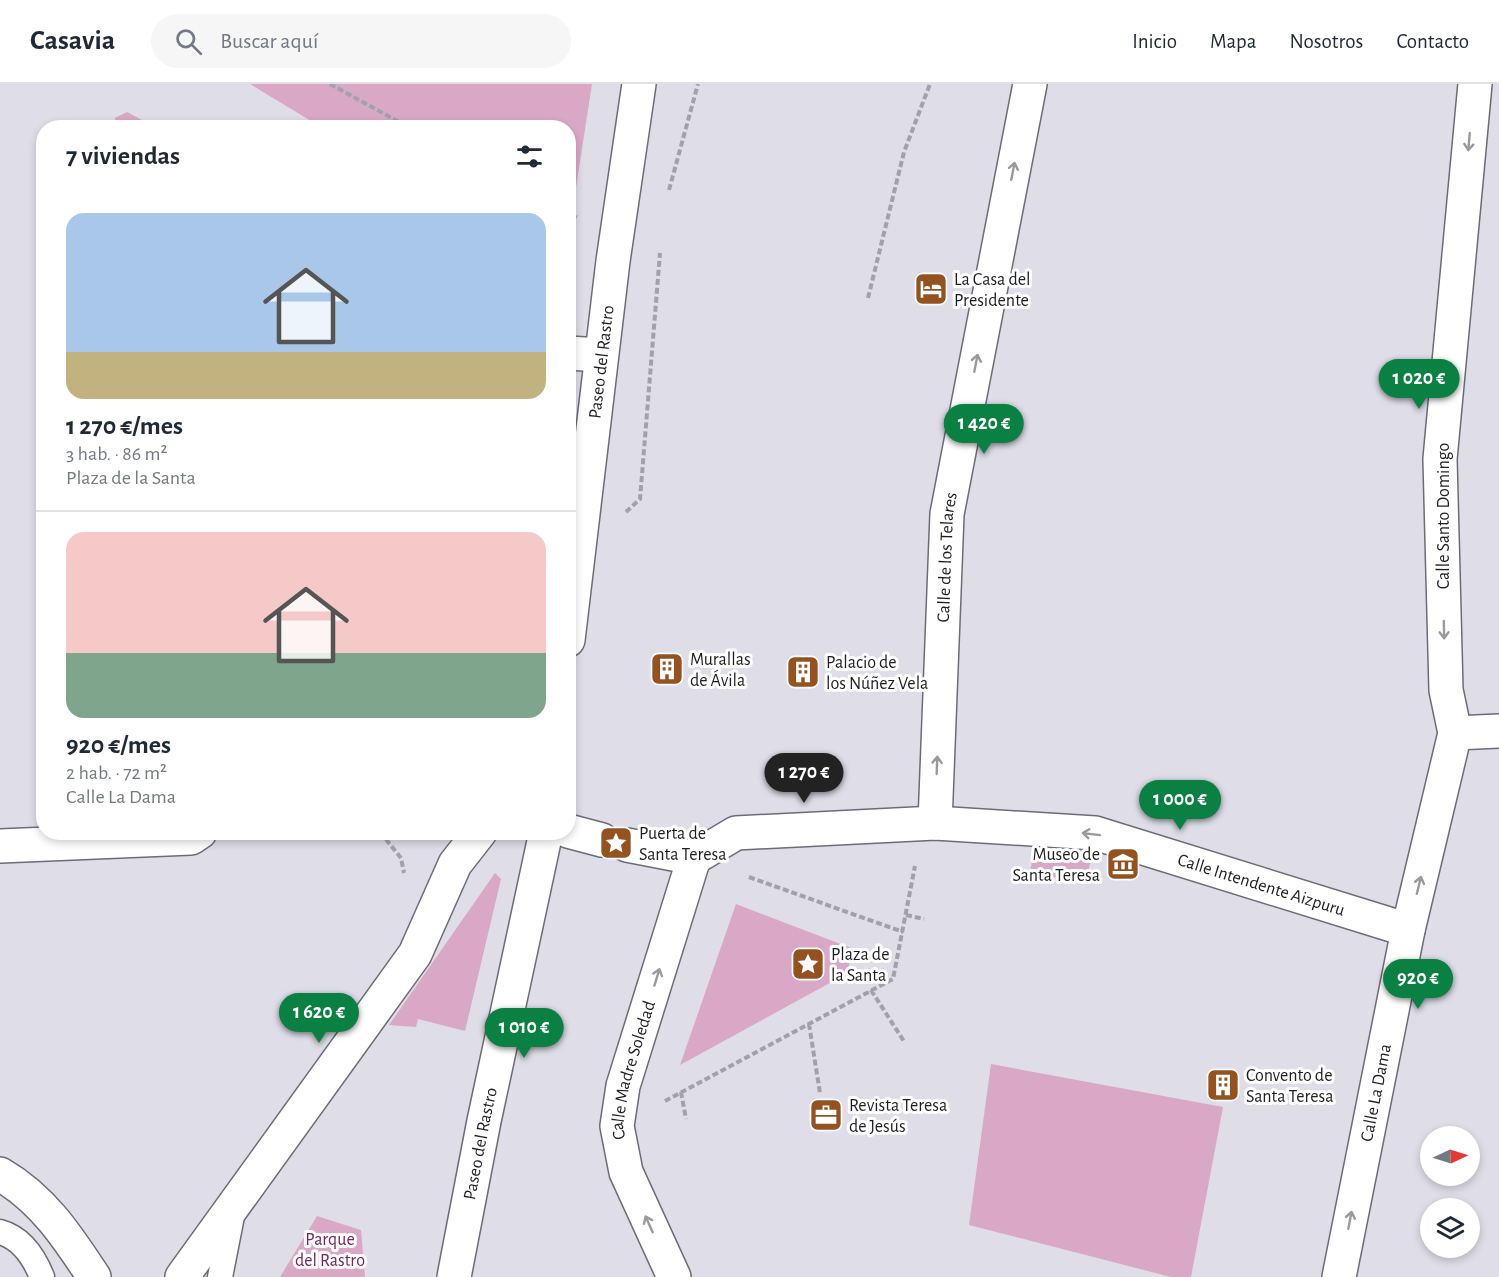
<!DOCTYPE html>
<html lang="es">
<meta charset="utf-8">
<style>
body{margin:0;font-family:"Alegreya Sans",sans-serif;background:#f6f6f7;color:#1f2937;height:100vh;display:flex;flex-direction:column;font-size:22px;white-space:nowrap}
*{box-sizing:border-box;margin:0}
p{font-size:20px;color:#747a83}
.icon{flex:none;width:33px;height:33px;fill:none;stroke:currentColor;stroke-width:2;stroke-linecap:round;stroke-linejoin:round}
.map{position:relative;flex:1;overflow:hidden}
.side{position:absolute;left:36px;top:36px;width:540px;height:720px;display:flex;flex-direction:column;background:#fff;border-radius:24px;box-shadow:0 3px 9px #0003}
.side>*{flex:none}
.needle{width:39px;rotate:86deg}
.controls{position:absolute;left:1420px;top:1042px;display:grid;gap:12px}
.controls a{display:grid;place-items:center;width:60px;height:60px;border-radius:50%;background:#fff;box-shadow:0 3px 9px #0003;font-size:30px}
.price{position:absolute;translate:-50% -51px;padding:0 14px;border-radius:21px;background:#0b8043;color:#fff;font-size:20px;line-height:39px;filter:drop-shadow(0 2px 3px #0008)}
.price::after{content:'';position:absolute;left:50%;top:36px;width:18px;height:14px;margin-left:-9px;background:inherit;clip-path:polygon(0 0,100% 0,50% 100%)}
.price.current{background:#222;color:#fff}
ul{padding:0;list-style:none}
li{display:grid;align-content:center;gap:12px;height:318px;padding:0 30px}
li+li{border-top:2px solid #e0e1e3}
li span{display:grid;place-items:center;height:186px;border-radius:18px;color:#555}
li>.icon{margin-inline-start:auto}
span .icon{width:108px;height:108px;fill:#fffc;stroke-width:1}
li b{font-size:26px}
h2{display:flex;justify-content:space-between;align-items:center;height:72px;padding:0 30px;font-size:26px}
header{display:flex;align-items:center;gap:36px;box-sizing:border-box;height:84px;padding:0 30px;background:#fff;border-bottom:2px solid #e0e1e3}
header strong{font-size:28px}
nav{display:flex;gap:33px;margin-inline-start:auto;font-size:21px}
.search{width:420px;height:54px;background:#f6f6f7;display:flex;align-items:center;gap:15px;box-sizing:border-box;padding:0 21px;border-radius:33px;color:#747a83;font-size:22px}
.map>svg:first-child{display:block}
.green{fill:#d9a8c7}
.lines{fill:none;stroke-linecap:round;stroke-linejoin:round}
.service-casing{stroke:#6d6c76;stroke-width:27}
.minor-casing{stroke:#6d6c76;stroke-width:36}
.tertiary-casing{stroke:#6d6c76;stroke-width:36}
.path{stroke:#a1a1a9;stroke-width:4;stroke-dasharray:6 3;stroke-linecap:butt}
.service{stroke:#fff;stroke-width:24}
.minor{stroke:#fff;stroke-width:33}
.tertiary{stroke:#fff;stroke-width:33}
.oneway{stroke:#9a9a9c}
.labels{text-anchor:middle;stroke-width:6;stroke-linejoin:round;paint-order:stroke}
.poi-label{font-size:18px;fill:#1f1f23;stroke:#fff;text-anchor:start}
.street-label{font-size:18px;fill:#1f1f23;stroke:#fff}
.park-label{font-size:18px;fill:#76245f;stroke:#fff}
</style>
<header>
<strong>Casavia</strong>
<div class="search"><svg class="icon" aria-label="search" viewBox="0 0 24 24"><circle cx="10" cy="10" r="6"/><path d="M15 15l6 6"/></svg>Buscar aquí</div>
<nav><a>Inicio</a><a>Mapa</a><a>Nosotros</a><a>Contacto</a></nav>
</header>
<div class="map">
<svg width="1499" height="1193" viewBox="0 0 1499 1193">
<rect width="100%" height="100%" fill="#dedde8"/>
<path class="green" d="M 250,0 L 592,0 L 569,149 L 568,44 L 321,43 Z
M 127,28 L 155,43 L 115,43 L 115,34 Z
M 1036,752 L 1093,764 L 1086,799 L 1030,789 Z
M 495,789 L 501,795 L 465,947 L 418,935 L 416,943 L 389,941 Z
M 736,820 L 851,864 L 848,889 L 680,981 Z
M 991,980 L 1223,1023 L 1191,1193 L 1171,1193 L 969,1141 Z
M 317,1132 L 361,1146 L 365,1193 L 280,1193 Z"/>
<g class="lines">
<g class="service-casing">
<path id="service" d="M 0,1148 C 22,1154 34,1173 42,1193
M 220,1193 L 233,1127"/>
</g>
<g class="minor-casing">
<g id="minor">
<path d="M 568,269 L 601,271"/>
<path d="M 1455,649 L 1499,647"/>
<path id="s1" d="M 935,739 L 947,430 L 1030,0"/>
<path d="M 568,747 L 602,756"/>
<path id="s2" d="M 627,761 L 694,774 L 736,749 L 935,739 L 1095,749 L 1408,846"/>
<path d="M 0,762 L 191,754 L 200,748"/>
<path d="M 0,1090 C 43,1115 67,1152 94,1193"/>
<path d="M 182,1193 L 415,870 L 455,780 L 480,748"/>
<path id="s3" d="M 674,1193 L 626,1088 L 617,1042 L 623,1002 L 694,774"/>
<path id="s4" d="M 1339,1193 L 1408,846 L 1455,649 L 1446,606 L 1440,375 L 1475,0"/>
</g>
</g>
<g class="tertiary-casing">
<g id="tertiary">
<path id="s5" d="M 568,556 L 613,177 L 639,0"/>
<path id="s6" d="M 454,1193 L 484,1037 L 546,748"/>
</g>
</g>
<path class="path" d="M 330,0 L 410,44
M 669,106 L 698,0
M 568,129 L 577,133
M 868,214 L 904,68 L 930,0
M 626,428 L 640,415 L 660,169
M 243,754 L 384,753 L 401,774 L 404,789
M 749,793 L 903,848
M 906,831 L 924,835
M 871,906 L 905,959
M 809,940 L 820,1009
M 681,1008 L 686,1035
M 665,1017 L 893,895 L 915,782"/>
<use href="#service" class="service"/>
<use href="#minor" class="minor"/>
<use href="#tertiary" class="tertiary"/>
</g>
<defs><path id="oneway-shaft" d="M-6 0H5M1.5-3L5.5 0L1.5 3" fill="none" stroke-width="1.6" stroke-linecap="round" stroke-linejoin="round" transform="scale(1.5)"/></defs>
<g class="oneway">
<use href="#oneway-shaft" transform="translate(1469 58) rotate(95)"/>
<use href="#oneway-shaft" transform="translate(1013 87) rotate(-79)"/>
<use href="#oneway-shaft" transform="translate(976 279) rotate(-79)"/>
<use href="#oneway-shaft" transform="translate(1444 546) rotate(89)"/>
<use href="#oneway-shaft" transform="translate(937 681) rotate(-88)"/>
<use href="#oneway-shaft" transform="translate(1091 750) rotate(-173)"/>
<use href="#oneway-shaft" transform="translate(1419 801) rotate(-76)"/>
<use href="#oneway-shaft" transform="translate(657 893) rotate(-73)"/>
<use href="#oneway-shaft" transform="translate(1350 1136) rotate(-79)"/>
<use href="#oneway-shaft" transform="translate(649 1140) rotate(-114)"/>
</g>
<defs>
<g id="hotel-square" transform="scale(1.725)"><rect x="-9" y="-9" width="18" height="18" rx="4" fill="#945221" stroke="#fff"/><path d="M-6-4.5h1.5V1H6V5H4.5V3h-9V5H-6ZM-4 0a1.8 1.8 0 1 1 3.6 0ZM.5 0V-2.5h3Q6-2.5 6 0Z" fill="#fff"/></g>
<g id="building-square" transform="scale(1.725)"><rect x="-9" y="-9" width="18" height="18" rx="4" fill="#945221" stroke="#fff"/><path d="M-4-6H4V6H1V3H-1V6H-4ZM-2.5-4.3h1.7v1.8h-1.7ZM.8-4.3h1.7v1.8H.8ZM-2.5-1h1.7V.8h-1.7ZM.8-1h1.7V.8H.8Z" fill="#fff"/></g>
<g id="sight-square" transform="scale(1.725)"><rect x="-9" y="-9" width="18" height="18" rx="4" fill="#945221" stroke="#fff"/><path d="M0-6L1.8-2.2L6-1.7L2.9 1.2L3.7 5.4L0 3.3L-3.7 5.4L-2.9 1.2L-6-1.7L-1.8-2.2Z" fill="#fff"/></g>
<g id="museum-square" transform="scale(1.725)"><rect x="-9" y="-9" width="18" height="18" rx="4" fill="#945221" stroke="#fff"/><path d="M0-6L6-3V-2H-6V-3ZM-5-1h2V3h-2ZM-1-1h2V3h-2ZM3-1h2V3H3ZM-6 4H6V6H-6Z" fill="#fff"/></g>
<g id="office-square" transform="scale(1.725)"><rect x="-9" y="-9" width="18" height="18" rx="4" fill="#945221" stroke="#fff"/><path d="M-6-3h4V-5.5h4V-3h4V5H-6ZM-1-4.5V-3h2v-1.5ZM-6 0V1H6V0Z" fill="#fff"/></g>
</defs>
<g fill-rule="evenodd">
<use href="#hotel-square" x="931" y="205"/>
<use href="#building-square" x="667" y="585"/>
<use href="#building-square" x="803" y="588"/>
<use href="#sight-square" x="616" y="759"/>
<use href="#museum-square" x="1123" y="780"/>
<use href="#sight-square" x="808" y="880"/>
<use href="#building-square" x="1223" y="1001"/>
<use href="#office-square" x="826" y="1031"/>
</g>
<g class="labels">
<g class="poi-label">
<text x="954" y="201">La Casa del<tspan x="954" dy="21">Presidente</tspan></text>
<text x="690" y="581">Murallas<tspan x="690" dy="21">de Ávila</tspan></text>
<text x="826" y="584">Palacio de<tspan x="826" dy="21">los Núñez Vela</tspan></text>
<text x="639" y="755">Puerta de<tspan x="639" dy="21">Santa Teresa</tspan></text>
<text x="1100" y="776" text-anchor="end">Museo de<tspan x="1100" dy="21">Santa Teresa</tspan></text>
<text x="831" y="876">Plaza de<tspan x="831" dy="21">la Santa</tspan></text>
<text x="1246" y="997">Convento de<tspan x="1246" dy="21">Santa Teresa</tspan></text>
<text x="849" y="1027">Revista Teresa<tspan x="849" dy="21">de Jesús</tspan></text>
</g>
<g class="street-label">
<text dy="6" stroke="none"><textPath href="#s5" startOffset="280">Paseo del Rastro</textPath></text>
<text transform="translate(1443 432) rotate(-90)" y="6">Calle Santo Domingo</text>
<text dy="6" stroke="none"><textPath href="#s1" startOffset="266">Calle de los Telares</textPath></text>
<text dy="6" stroke="none"><textPath href="#s2" startOffset="651">Calle Intendente Aizpuru</textPath></text>
<text dy="6" stroke="none"><textPath href="#s3" startOffset="220">Calle Madre Soledad</textPath></text>
<text dy="6" stroke="none"><textPath href="#s4" startOffset="188">Calle La Dama</textPath></text>
<text dy="6" stroke="none"><textPath href="#s6" startOffset="136">Paseo del Rastro</textPath></text>
</g>
<g class="park-label">
<text x="330" y="1161">Parque<tspan x="330" dy="21">del Rastro</tspan></text>
</g>
</g>
</svg>
<div class="controls">
<a><svg class="needle" viewBox="-14 -14 28 28"><path d="M0-13l5 13h-10z" fill="#e53935"/><path d="M0 13l5-13h-10z" fill="#747a83"/></svg></a>
<a><svg class="icon" aria-label="layers" viewBox="0 0 24 24"><path d="M12 4l9 5-9 5-9-5zM3 14l9 5 9-5"/></svg></a>
</div>
<b class="price" style="left:1419px;top:326px">1 020 €</b>
<b class="price" style="left:984px;top:371px">1 420 €</b>
<b class="price current" style="left:804px;top:720px">1 270 €</b>
<b class="price" style="left:1180px;top:747px">1 000 €</b>
<b class="price" style="left:1418px;top:926px">920 €</b>
<b class="price" style="left:319px;top:960px">1 620 €</b>
<b class="price" style="left:524px;top:975px">1 010 €</b>
<section class="side">
<h2>7 viviendas<svg class="icon" aria-label="filters" viewBox="0 0 24 24"><path d="M4 7h16M4 17h16"/><circle cx="9" cy="7" r="2"/><circle cx="15" cy="17" r="2"/></svg></h2>
<ul>
<li><span style="background:linear-gradient(#a9c7e8 75%,#c2b280 0)"><svg class="icon" aria-label="home" viewBox="0 0 24 24"><path d="M3 11l9-7 9 7M6 9v11h12V9"/></svg></span><div><b>1 270 €/mes</b><p>3 hab. · 86 m²</p><p>Plaza de la Santa</p></div></li>
<li><span style="background:linear-gradient(#f6c9c9 65%,#7fa58c 0)"><svg class="icon" aria-label="home" viewBox="0 0 24 24"><path d="M3 11l9-7 9 7M6 9v11h12V9"/></svg></span><div><b>920 €/mes</b><p>2 hab. · 72 m²</p><p>Calle La Dama</p></div></li>
</ul>
</section>
</div>
